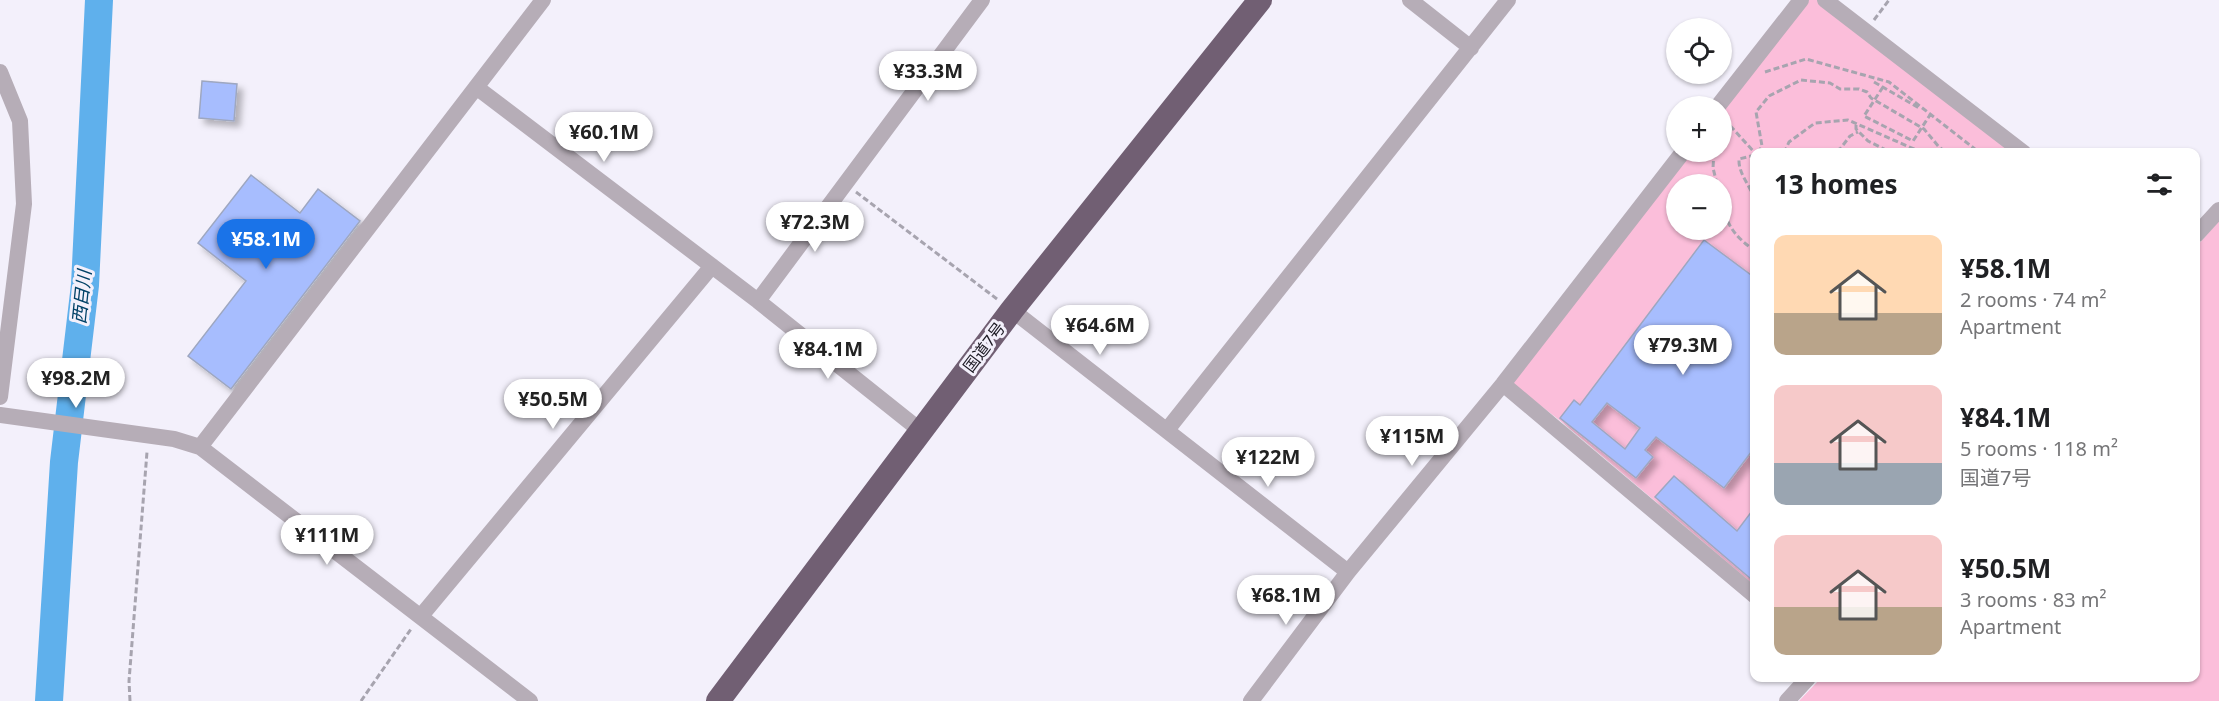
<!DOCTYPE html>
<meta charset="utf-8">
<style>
body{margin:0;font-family:"Noto Sans","Noto Sans JP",sans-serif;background:#f6f6f6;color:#202124;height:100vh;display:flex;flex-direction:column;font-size:22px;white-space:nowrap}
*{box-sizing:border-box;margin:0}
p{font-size:20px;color:#757577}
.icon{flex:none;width:33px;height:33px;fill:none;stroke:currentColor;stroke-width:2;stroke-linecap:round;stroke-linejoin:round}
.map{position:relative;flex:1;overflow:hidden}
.sheet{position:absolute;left:1750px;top:148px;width:450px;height:534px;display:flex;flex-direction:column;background:#fff;border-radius:12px;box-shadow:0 2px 4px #0004}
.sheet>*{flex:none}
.buttons{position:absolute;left:1666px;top:18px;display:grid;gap:12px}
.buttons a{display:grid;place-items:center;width:66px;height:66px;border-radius:50%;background:#fff;box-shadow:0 2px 4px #0004;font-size:30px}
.price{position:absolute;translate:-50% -51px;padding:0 14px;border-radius:21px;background:#fff;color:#222;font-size:20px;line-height:39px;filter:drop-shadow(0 2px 3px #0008)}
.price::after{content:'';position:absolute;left:50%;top:36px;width:18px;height:14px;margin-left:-9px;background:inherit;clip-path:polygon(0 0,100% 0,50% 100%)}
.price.active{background:#1a73e8;color:#fff}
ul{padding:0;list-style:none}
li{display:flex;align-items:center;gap:18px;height:150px;padding:0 24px}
li span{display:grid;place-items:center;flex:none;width:168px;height:120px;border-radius:12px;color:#555}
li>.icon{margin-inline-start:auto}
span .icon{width:72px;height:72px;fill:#fffc;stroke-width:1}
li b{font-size:26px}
h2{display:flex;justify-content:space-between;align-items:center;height:72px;padding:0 24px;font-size:26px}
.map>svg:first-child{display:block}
.green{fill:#fbbeda;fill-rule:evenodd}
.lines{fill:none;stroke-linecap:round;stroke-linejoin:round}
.river{stroke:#5fb0ec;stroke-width:28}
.building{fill:#a7bdfe;stroke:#9ea7c0;stroke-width:1.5;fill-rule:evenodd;filter:url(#shadow)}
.path{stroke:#a7a4af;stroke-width:3;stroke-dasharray:6 3;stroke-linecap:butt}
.minor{stroke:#b6adb7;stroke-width:16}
.highway{stroke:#715f73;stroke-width:24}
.labels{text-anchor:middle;stroke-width:6;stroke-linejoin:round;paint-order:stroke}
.street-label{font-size:16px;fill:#1a1821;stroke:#f3f0fb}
.water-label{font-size:18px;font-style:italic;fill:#004167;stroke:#f3f0fb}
</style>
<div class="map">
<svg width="2219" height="701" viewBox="0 0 2219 701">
<defs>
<filter id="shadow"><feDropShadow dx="5.5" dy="5.5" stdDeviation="3" flood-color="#0004"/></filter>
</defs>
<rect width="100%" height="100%" fill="#f3f0fb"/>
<path class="green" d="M 1808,0 L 1817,0 L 2015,153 L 1755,153 L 1755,586 L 1563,423 L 1510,382 L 1690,152 L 1722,152 L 1722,110 ZM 1677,184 L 1722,184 L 1722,230 L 1677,230 Z
M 2219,221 L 2219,701 L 1799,701 L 1821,678 L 2196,678 L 2196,247 Z"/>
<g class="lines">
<path class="river" d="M 49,701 L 64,462 L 85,285 L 99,0"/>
</g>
<path class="building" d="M 202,81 L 237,84 L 234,121 L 199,118 Z
M 251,175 L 300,213 L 318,189 L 360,221 L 231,389 L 188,356 L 246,281 L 198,243 Z
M 1704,240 L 1755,278 L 1755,447 L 1724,488 L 1656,437 L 1645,450 L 1653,457 L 1636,478 L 1560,418 L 1574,400 L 1580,405 ZM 1607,403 L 1640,428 L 1625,449 L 1592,422 Z
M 1674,476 L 1737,531 L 1755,507 L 1755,574 L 1751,579 L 1655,497 Z"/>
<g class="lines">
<path class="path" d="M 1874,20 L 1889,0
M 1765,72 L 1806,59 L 1889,82 L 1980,153
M 1874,82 L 1919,108
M 1883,87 L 1864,116 L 1913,141 L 1930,115
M 1724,119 L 1755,153
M 1856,125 L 1856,129 L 1868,141 L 1892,153
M 1714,152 L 1713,168 L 1717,184
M 1758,153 L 1762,146 L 1756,112 L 1769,96 L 1801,80 L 1830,83 L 1840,89 L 1859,89 L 1867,92 L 1871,98 L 1924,129 L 1939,147 L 1947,153
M 1784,153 L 1789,142 L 1815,123 L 1848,120 L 1923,153
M 1820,153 L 1825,149 L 1832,151 L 1840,149 L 1850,136 L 1858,132
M 1755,155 L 1739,159 C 1738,176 1754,188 1755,205
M 856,192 L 997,299
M 1722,204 C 1728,228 1736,237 1755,251
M 130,701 L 129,681 L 147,452
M 361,701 L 411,629"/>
<path class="minor" d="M 1410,0 L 1471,48
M 1825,0 L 2024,153
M 0,72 L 20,121 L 24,204 L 0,397
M 476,87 L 758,301 L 921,431
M 1718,106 L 1801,0
M 2196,235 L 2219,210
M 758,301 L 982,0
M 1012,310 L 1348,572
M 1503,384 L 1755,596
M 0,415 L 174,439 L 200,447 L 530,701
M 1167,430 L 1508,0
M 200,447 L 543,0
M 421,616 L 712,266
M 1251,701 L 1348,572 L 1503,384 L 1683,152
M 1787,701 L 1808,678"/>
<path class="highway" d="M 718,701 L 1012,310 L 1260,0"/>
</g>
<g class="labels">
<g class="street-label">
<text transform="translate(984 347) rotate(-53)" y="6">国道7号</text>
</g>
<g class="water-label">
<text transform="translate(82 297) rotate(-84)" y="6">西目川</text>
</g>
</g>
</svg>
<div class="buttons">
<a><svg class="icon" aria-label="locate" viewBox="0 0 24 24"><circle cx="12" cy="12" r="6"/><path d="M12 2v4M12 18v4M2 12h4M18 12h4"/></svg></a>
<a>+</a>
<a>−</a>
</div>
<b class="price" style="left:928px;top:102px">¥33.3M</b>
<b class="price" style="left:604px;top:163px">¥60.1M</b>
<b class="price" style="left:815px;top:253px">¥72.3M</b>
<b class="price active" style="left:266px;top:270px">¥58.1M</b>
<b class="price" style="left:1100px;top:356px">¥64.6M</b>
<b class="price" style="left:1683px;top:376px">¥79.3M</b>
<b class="price" style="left:828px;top:380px">¥84.1M</b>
<b class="price" style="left:76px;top:409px">¥98.2M</b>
<b class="price" style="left:553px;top:430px">¥50.5M</b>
<b class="price" style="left:1412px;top:467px">¥115M</b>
<b class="price" style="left:1268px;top:488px">¥122M</b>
<b class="price" style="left:327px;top:566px">¥111M</b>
<b class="price" style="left:1286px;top:626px">¥68.1M</b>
<section class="sheet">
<h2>13 homes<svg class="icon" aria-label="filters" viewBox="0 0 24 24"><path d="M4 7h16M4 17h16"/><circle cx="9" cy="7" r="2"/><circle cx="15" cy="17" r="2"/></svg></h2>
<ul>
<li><span style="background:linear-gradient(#ffd9b3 65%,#b9a48a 0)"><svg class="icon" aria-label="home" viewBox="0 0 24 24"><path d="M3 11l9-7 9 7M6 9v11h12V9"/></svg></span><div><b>¥58.1M</b><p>2 rooms · 74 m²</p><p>Apartment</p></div></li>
<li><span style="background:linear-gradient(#f6c9c9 65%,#9aa5b1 0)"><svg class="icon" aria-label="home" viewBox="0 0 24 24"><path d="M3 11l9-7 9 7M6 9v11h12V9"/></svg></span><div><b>¥84.1M</b><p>5 rooms · 118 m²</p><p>国道7号</p></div></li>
<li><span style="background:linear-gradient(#f6c9c9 60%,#b9a48a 0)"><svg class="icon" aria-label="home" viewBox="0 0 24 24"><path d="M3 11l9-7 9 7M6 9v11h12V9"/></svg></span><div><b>¥50.5M</b><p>3 rooms · 83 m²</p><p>Apartment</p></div></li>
</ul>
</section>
</div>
